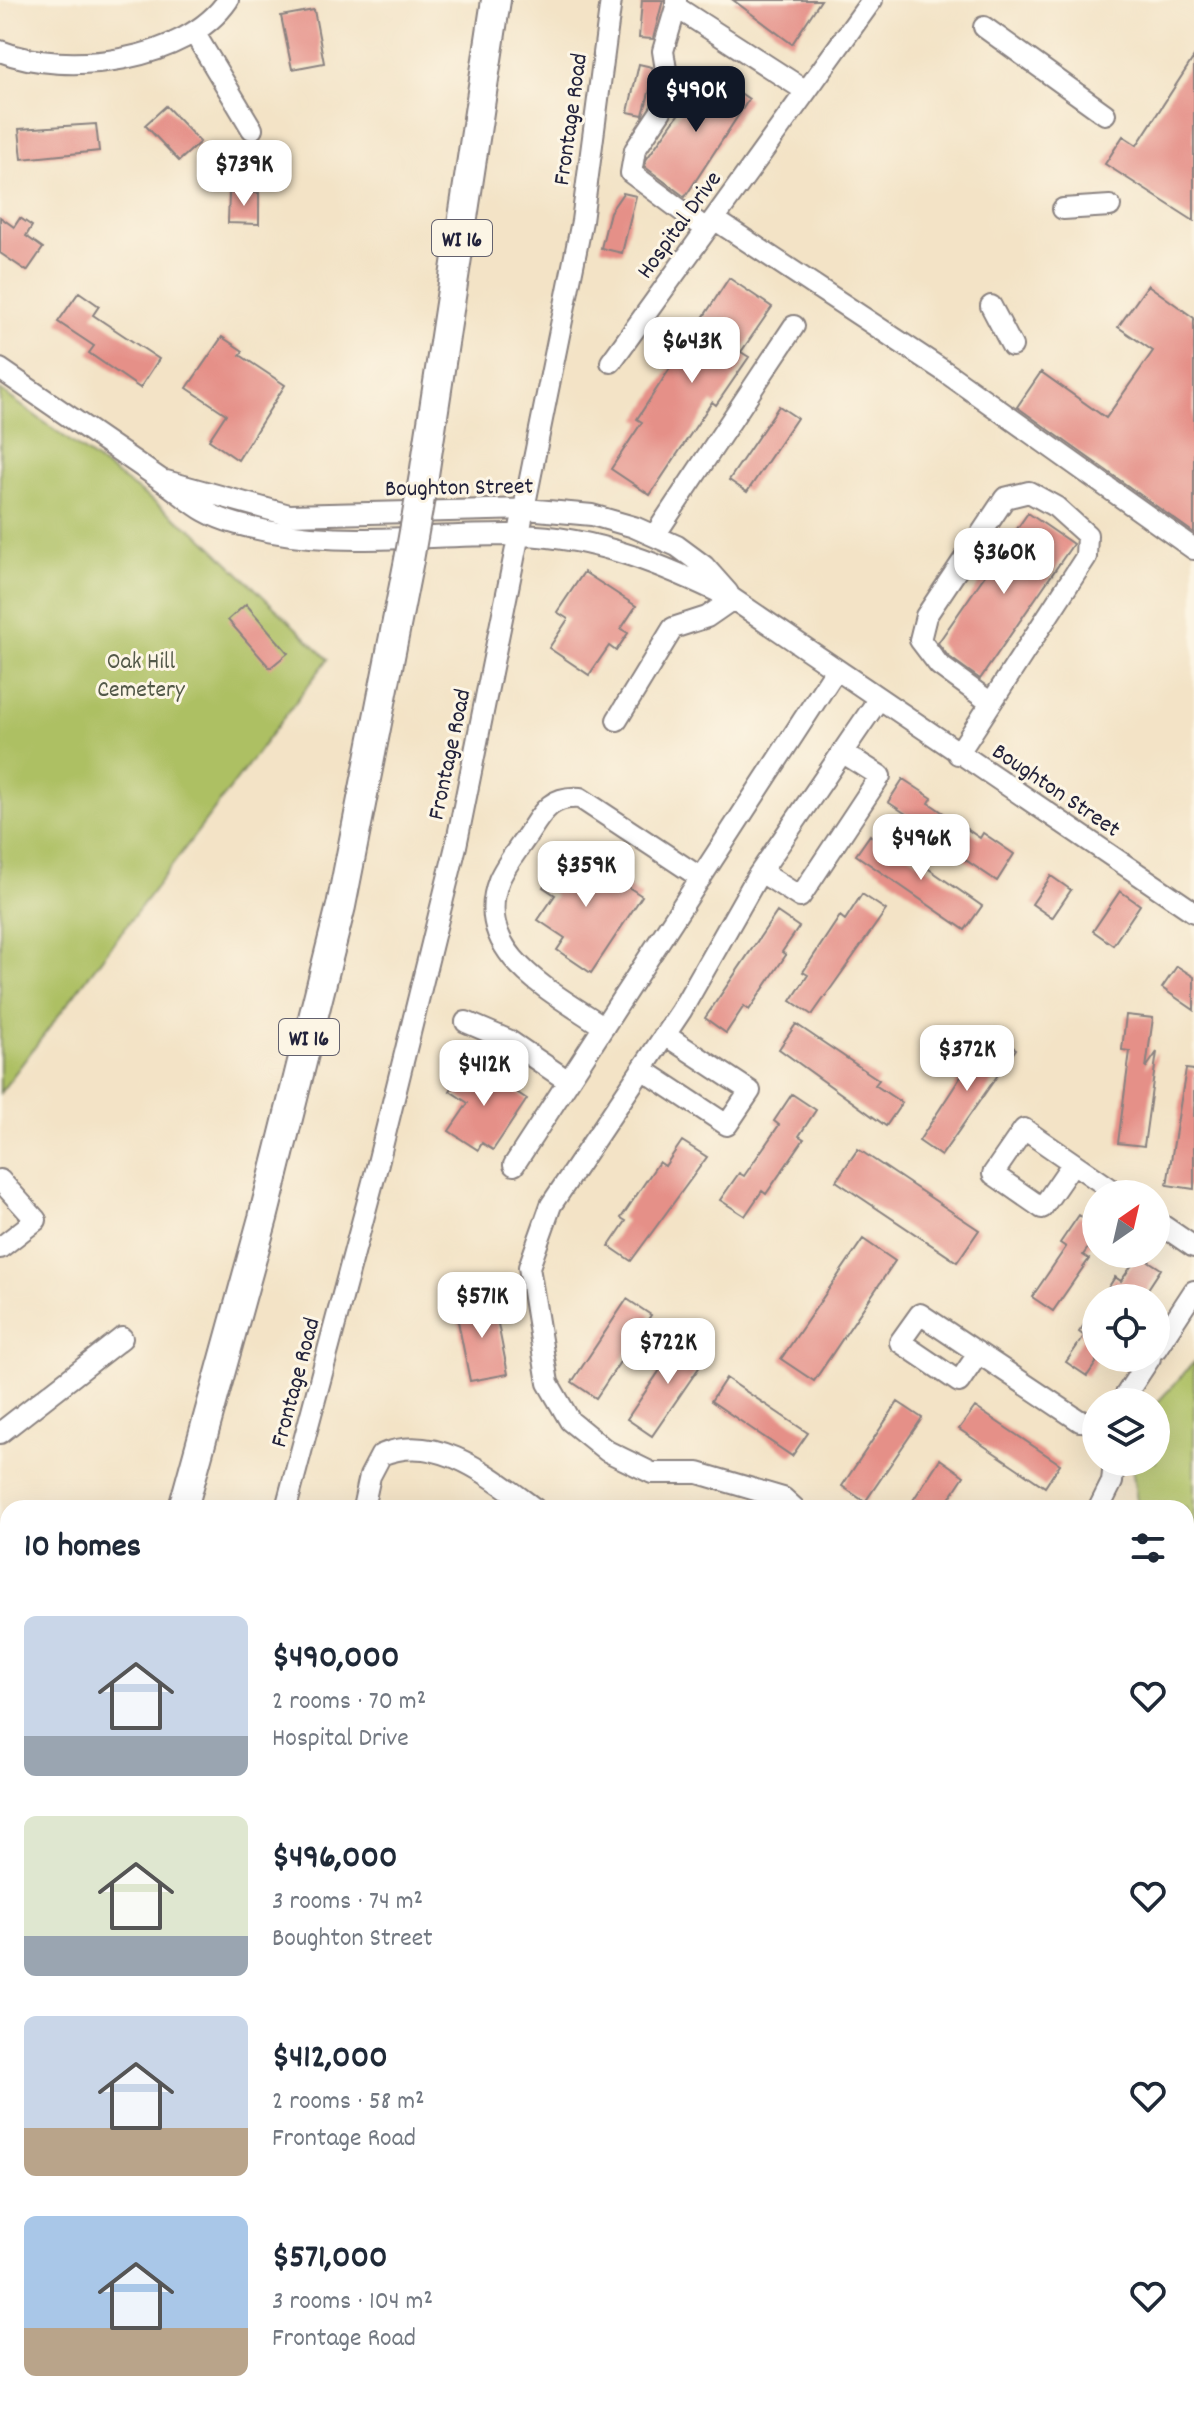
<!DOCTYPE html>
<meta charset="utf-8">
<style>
body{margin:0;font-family:Dekko,sans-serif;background:#f6f6f7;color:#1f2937;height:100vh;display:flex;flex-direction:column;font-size:30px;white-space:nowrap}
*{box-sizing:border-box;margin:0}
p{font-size:26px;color:#747a83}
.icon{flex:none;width:44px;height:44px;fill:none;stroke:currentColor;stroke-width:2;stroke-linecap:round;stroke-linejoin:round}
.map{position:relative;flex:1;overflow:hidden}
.panel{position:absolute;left:0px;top:1500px;width:1194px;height:914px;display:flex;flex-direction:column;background:#fff;border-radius:24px 24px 0 0;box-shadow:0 8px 32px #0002}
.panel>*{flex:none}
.needle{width:52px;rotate:34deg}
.controls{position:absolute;left:1082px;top:1180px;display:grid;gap:16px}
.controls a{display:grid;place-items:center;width:88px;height:88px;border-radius:50%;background:#fff;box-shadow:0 8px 32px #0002;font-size:40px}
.price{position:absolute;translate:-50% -68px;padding:0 18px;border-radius:16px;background:#fff;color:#222;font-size:26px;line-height:52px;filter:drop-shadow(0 2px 4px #0008)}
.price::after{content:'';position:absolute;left:50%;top:48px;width:24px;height:18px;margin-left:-12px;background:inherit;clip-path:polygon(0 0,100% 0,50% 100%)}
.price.on{background:#111827;color:#fff}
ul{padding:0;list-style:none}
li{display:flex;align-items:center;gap:24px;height:200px;padding:0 24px}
li span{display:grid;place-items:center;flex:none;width:224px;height:160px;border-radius:12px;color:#555}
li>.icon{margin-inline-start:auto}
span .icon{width:96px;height:96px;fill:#fffc;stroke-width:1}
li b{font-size:34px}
h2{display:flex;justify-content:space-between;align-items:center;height:96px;padding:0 24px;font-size:34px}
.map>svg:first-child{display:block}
.green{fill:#adc064;stroke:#687150;stroke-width:2}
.building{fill:#e59088}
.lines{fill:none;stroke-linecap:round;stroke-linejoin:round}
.minor-casing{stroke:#8a8280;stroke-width:24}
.highway-casing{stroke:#8a8280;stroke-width:32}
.minor{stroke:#fff;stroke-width:20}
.highway{stroke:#fff;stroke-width:28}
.highway-bridge-casing{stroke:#8a8280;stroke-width:32;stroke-linecap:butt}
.highway-bridge{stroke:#fff;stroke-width:28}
.labels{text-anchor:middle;stroke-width:6;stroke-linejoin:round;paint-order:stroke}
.shield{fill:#fcf5e5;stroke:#63616e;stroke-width:2}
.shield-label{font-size:22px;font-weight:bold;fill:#22223b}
.street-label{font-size:24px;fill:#22223b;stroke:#fcf5e5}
.park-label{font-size:24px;fill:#535949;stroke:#fcf5e5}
</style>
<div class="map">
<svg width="1194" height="2413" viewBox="0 0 1194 2413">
<rect width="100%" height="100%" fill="#fcf5e5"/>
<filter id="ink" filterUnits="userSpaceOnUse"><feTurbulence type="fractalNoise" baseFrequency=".0125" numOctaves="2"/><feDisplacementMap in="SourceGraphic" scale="16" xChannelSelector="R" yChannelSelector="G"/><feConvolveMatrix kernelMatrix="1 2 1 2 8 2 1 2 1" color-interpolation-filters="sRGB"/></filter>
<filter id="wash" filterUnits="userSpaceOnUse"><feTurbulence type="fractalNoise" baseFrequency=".006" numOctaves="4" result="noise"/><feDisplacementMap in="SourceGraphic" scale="32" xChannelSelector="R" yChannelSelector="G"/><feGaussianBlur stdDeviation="1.8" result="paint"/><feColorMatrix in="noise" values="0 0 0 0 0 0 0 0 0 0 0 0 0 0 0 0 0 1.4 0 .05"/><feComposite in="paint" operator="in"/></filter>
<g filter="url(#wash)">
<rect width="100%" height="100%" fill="#f3e3c6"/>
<path class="green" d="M 0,390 L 202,537 L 328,659 L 0,1093 Z
M 1194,1362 L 1194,1745 L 1186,1757 L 1186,1508 L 1138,1508 L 1131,1462 L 1156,1462 L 1156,1404 Z"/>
<g id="blocks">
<path class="building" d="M 642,0 L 663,0 L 653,39 L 639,38 Z
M 733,0 L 821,0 L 792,44 Z
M 314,10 L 324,63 L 292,69 L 281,16 Z
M 1194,57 L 1194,221 L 1105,164 L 1123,136 L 1137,145 Z
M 639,64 L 652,67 L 654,74 L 643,115 L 628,112 Z
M 709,71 L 749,99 L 685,197 L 645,167 L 646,160 Z
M 166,106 L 200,142 L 179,161 L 145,125 Z
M 96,124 L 99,151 L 22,159 L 19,129 Z
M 229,193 L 259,193 L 259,224 L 228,223 Z
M 623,193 L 636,196 L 622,253 L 601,248 L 610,212 Z
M 0,217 L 14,227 L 20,218 L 32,226 L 26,236 L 43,248 L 27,271 L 0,253 Z
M 729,278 L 772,307 L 741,352 L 749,357 L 716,405 L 712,402 L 650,495 L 611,469 L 642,422 L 637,419 Z
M 1148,285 L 1194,318 L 1194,533 L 1017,407 L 1041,372 L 1106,418 L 1153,351 L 1118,327 Z
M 79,292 L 99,306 L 93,315 L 159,359 L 140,388 L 89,353 L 94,346 L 58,322 Z
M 222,337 L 243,351 L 240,355 L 285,385 L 238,460 L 209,440 L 226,414 L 187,388 Z
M 779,406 L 797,418 L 747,492 L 729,480 Z
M 1028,513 L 1073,544 L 980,679 L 948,656 L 938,643 Z
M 584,572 L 636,606 L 621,629 L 628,633 L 616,651 L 609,646 L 589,675 L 549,648 L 568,619 L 557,612 Z
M 246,604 L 288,653 L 270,668 L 228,620 Z
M 903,779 L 932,798 L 929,803 L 980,838 L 983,833 L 1014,854 L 997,881 L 912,824 L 915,820 L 888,802 Z
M 870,835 L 897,854 L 900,849 L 982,906 L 965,930 L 856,855 Z
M 569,848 L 642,896 L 591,973 L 557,950 L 565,938 L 538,920 L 555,895 L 543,887 Z
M 1051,876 L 1071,890 L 1052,918 L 1032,904 Z
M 1120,891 L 1140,905 L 1113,945 L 1093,931 Z
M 862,894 L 886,910 L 812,1015 L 791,1001 L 808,975 L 803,972 L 840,916 L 845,920 Z
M 777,912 L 799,927 L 782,952 L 786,955 L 749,1010 L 744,1006 L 726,1033 L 705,1018 Z
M 1177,966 L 1194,977 L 1194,1010 L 1162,988 Z
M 1126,1015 L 1153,1018 L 1146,1068 L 1157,1052 L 1144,1146 L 1118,1143 L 1130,1051 L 1122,1050 Z
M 796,1024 L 879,1080 L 875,1085 L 902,1103 L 886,1126 L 779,1049 Z
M 990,1032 L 1016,1049 L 941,1156 L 919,1141 Z
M 469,1061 L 527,1099 L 493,1150 L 482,1143 L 478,1150 L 449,1131 L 468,1103 L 450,1091 Z
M 1186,1069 L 1194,1070 L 1194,1189 L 1167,1185 Z
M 792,1094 L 816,1110 L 799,1136 L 804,1139 L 766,1194 L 762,1191 L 745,1216 L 720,1200 L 739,1173 L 744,1176 L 779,1125 L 774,1121 Z
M 682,1141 L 707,1157 L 631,1261 L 609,1246 L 626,1221 L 621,1218 L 659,1162 L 665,1166 Z
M 858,1149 L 979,1230 L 957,1262 L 836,1181 Z
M 1079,1215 L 1096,1226 L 1096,1237 L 1083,1255 L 1089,1259 L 1053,1311 L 1032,1297 L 1066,1247 L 1060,1243 Z
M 863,1239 L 895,1261 L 814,1381 L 781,1359 Z
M 1139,1255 L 1161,1269 L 1142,1298 L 1102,1298 L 1115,1277 L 1121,1281 Z
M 493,1299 L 508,1374 L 470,1381 L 455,1306 Z
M 627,1299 L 651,1315 L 596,1398 L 572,1382 Z
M 1096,1307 L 1096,1363 L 1087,1376 L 1066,1362 L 1084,1336 L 1079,1332 Z
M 683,1336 L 709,1353 L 652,1436 L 627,1419 Z
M 726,1378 L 808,1433 L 792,1456 L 711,1401 Z
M 898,1402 L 922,1418 L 865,1502 L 842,1486 Z
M 975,1407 L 1060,1464 L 1045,1487 L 959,1429 Z
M 940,1459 L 964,1476 L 943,1508 L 908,1508 Z"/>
</g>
</g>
<g filter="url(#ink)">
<use href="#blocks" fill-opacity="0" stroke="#8a8280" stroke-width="2"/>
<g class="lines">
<g class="minor-casing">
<path id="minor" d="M 676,0 L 676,7 L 806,91
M 676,7 L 663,51 L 668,82 L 661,111 L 635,150 L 631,173 L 706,229
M 984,27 L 1105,114
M 195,34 L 252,129
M 0,51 C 66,77 186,62 228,0
M 1063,209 L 1110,206
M 714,219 L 944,371 L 1194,549
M 991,306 L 1012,346
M 611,362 L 872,0
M 0,369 C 53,406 107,442 160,479 C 191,500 198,513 237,524 C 334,551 422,533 520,535 C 597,537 666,566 733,599 L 1194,912
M 166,481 L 289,515 L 526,509 L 592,515 L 634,527 L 677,546 L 704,566 L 728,593
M 655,535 L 794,326
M 617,720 L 673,628 L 707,617 L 733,599
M 958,754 L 1086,557 L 1087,535 L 1056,507 L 1029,492 L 1005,498 L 926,616 L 920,640 L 939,665 L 991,703
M 761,872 L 800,897 L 880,776 L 842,752
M 466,1022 L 508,1040 L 568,1081
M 604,1027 C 555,993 471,954 499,880 C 506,864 519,848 529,833 C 543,811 551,796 580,798 L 701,878
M 642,1069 L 727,1125 L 750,1091 L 665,1035
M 1073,1163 L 1042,1208 L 993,1174 L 1024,1129 L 1118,1194
M 514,1165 L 835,671
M 0,1180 L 36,1220 L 0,1248
M 1156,1221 L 1194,1247
M 1156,1349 L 1194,1291
M 978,1354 L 959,1382 L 900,1342 L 920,1314 L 1080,1421 L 1096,1422
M 1121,1402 L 1150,1358
M 0,1433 L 122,1338
M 286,1508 L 378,1163 L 456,846 L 582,221 L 611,0
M 363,1508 L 370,1476 L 381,1455 C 437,1431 491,1477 534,1508
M 794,1508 L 783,1498 L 698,1473 L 652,1473 L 607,1451 L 570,1421 L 548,1383 L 529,1267 L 551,1205 L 681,1011 L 757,877 L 878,700
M 1099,1508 L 1112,1482 L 1114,1462
M 0,1542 L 8,1544
M 0,1647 L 8,1649
M 0,1694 L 8,1697
M 0,1814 L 8,1791
M 744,2406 L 754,2413
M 683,2413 L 688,2406"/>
</g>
<g class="highway-casing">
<path id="highway" d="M 424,475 L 496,0
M 183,1508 L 263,1218 L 341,906 L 409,560
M 0,2024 L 8,2002
M 0,2149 L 8,2155
M 0,2237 L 8,2229"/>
</g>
<use href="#minor" class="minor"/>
<use href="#highway" class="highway"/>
<g class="highway-bridge-casing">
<path id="highway-bridge" d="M 409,560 L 424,475"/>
</g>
<use href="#highway-bridge" class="highway-bridge"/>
</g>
</g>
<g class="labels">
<g class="shield">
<rect x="432" y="220" width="60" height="36" rx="6"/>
<rect x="279" y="1019" width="60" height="36" rx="6"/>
</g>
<g class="shield-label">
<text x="462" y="246">WI 16</text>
<text x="309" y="1045">WI 16</text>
</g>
<g class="street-label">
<text transform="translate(569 119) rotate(-82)" y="8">Frontage Road</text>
<text transform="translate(678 224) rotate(-54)" y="8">Hospital Drive</text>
<text transform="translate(459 486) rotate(-1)" y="8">Boughton Street</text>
<text transform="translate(448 754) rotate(-78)" y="8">Frontage Road</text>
<text transform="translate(1057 789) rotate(34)" y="8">Boughton Street</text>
<text transform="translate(294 1382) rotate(-75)" y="8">Frontage Road</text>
</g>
<g class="park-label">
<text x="141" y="668">Oak Hill<tspan x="141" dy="28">Cemetery</tspan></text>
</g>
</g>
</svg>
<div class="controls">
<a><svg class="needle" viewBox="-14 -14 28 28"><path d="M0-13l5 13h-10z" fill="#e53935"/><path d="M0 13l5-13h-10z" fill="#747a83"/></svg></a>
<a><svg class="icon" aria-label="locate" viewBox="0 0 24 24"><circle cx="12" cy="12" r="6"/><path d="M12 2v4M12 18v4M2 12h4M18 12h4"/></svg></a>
<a><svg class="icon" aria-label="layers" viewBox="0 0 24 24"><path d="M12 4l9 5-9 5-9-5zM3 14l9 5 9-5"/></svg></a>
</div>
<b class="price on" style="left:696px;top:134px">$490K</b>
<b class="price" style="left:244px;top:208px">$739K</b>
<b class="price" style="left:692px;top:385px">$643K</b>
<b class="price" style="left:1004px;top:596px">$360K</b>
<b class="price" style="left:921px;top:882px">$496K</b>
<b class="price" style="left:586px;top:909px">$359K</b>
<b class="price" style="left:967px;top:1093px">$372K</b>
<b class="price" style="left:484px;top:1108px">$412K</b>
<b class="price" style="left:482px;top:1340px">$571K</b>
<b class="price" style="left:668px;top:1386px">$722K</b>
<section class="panel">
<h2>10 homes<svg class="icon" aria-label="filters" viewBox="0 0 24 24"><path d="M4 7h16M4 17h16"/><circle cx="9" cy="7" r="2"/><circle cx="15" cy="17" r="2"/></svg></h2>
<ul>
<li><span style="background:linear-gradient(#c9d6e8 75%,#9aa5b1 0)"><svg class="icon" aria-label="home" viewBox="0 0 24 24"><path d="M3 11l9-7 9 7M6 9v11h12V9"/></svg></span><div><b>$490,000</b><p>2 rooms · 70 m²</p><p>Hospital Drive</p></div><svg class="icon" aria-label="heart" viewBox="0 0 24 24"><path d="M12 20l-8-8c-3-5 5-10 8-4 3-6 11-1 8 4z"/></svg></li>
<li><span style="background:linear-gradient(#dfe7d0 75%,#9aa5b1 0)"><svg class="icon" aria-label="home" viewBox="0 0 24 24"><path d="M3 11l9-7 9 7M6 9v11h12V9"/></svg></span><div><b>$496,000</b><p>3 rooms · 74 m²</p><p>Boughton Street</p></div><svg class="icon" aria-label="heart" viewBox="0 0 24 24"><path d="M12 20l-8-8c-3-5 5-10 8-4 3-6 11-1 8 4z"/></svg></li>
<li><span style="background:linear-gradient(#c9d6e8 70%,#b9a48a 0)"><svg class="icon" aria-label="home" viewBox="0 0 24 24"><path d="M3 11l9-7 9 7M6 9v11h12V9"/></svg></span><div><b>$412,000</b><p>2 rooms · 58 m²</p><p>Frontage Road</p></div><svg class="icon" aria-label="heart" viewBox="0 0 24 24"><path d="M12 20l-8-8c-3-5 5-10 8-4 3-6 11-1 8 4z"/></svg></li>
<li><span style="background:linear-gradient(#a9c7e8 70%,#b9a48a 0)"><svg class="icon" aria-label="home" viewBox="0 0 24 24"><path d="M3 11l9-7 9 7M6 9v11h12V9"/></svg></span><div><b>$571,000</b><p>3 rooms · 104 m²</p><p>Frontage Road</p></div><svg class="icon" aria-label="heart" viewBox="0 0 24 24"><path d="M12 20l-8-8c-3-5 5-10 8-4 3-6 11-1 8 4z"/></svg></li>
</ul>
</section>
</div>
